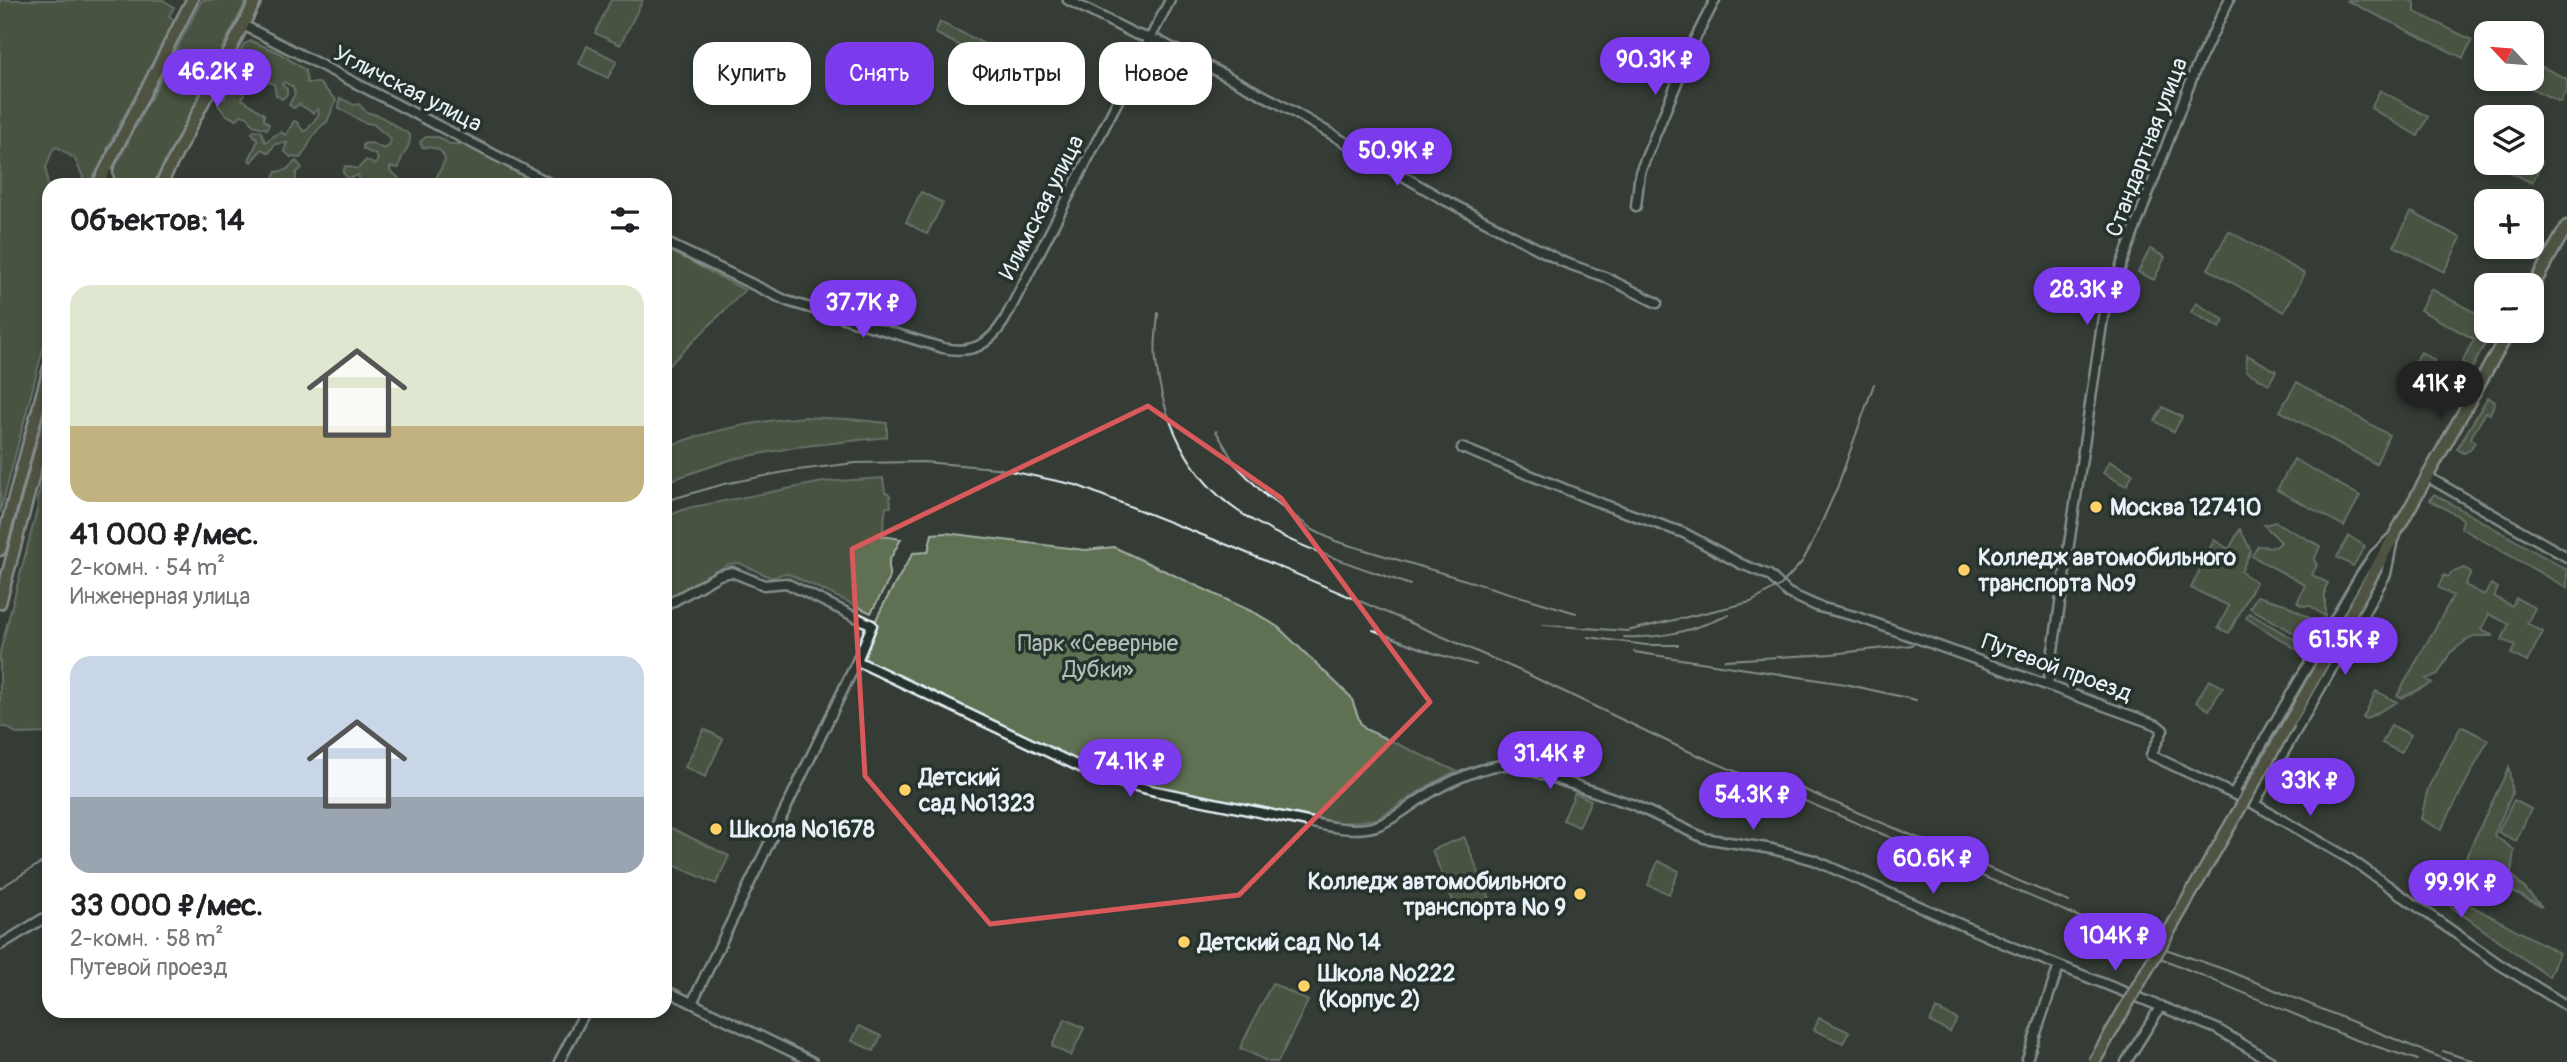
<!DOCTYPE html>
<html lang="ru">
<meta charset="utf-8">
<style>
body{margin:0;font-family:Pangolin,sans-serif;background:#f2f2f2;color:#202124;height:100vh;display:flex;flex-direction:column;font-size:26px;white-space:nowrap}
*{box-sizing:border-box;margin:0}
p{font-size:23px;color:#757577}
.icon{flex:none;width:38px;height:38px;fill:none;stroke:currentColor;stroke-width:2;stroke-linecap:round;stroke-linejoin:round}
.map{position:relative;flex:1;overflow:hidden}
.sheet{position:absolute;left:42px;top:178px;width:630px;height:840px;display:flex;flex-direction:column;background:#fff;border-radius:21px;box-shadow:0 4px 10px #0003}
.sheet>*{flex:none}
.top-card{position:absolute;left:693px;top:42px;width:665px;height:63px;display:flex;gap:14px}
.needle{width:46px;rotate:296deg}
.buttons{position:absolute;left:2474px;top:21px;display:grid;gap:14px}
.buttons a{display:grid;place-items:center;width:70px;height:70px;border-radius:14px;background:#fff;box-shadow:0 4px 10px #0003;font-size:35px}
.price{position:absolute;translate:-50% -60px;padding:0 16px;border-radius:24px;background:#7c3aed;color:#fff;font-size:23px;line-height:46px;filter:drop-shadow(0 2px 4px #0008)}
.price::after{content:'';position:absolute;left:50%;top:42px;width:21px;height:16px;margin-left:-10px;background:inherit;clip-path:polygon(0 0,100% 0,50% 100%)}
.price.on{background:#222;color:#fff}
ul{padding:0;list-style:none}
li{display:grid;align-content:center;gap:14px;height:371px;padding:0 28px}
li span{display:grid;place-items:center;height:217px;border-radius:21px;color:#555}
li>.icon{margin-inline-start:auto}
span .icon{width:126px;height:126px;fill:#fffc;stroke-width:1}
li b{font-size:30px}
h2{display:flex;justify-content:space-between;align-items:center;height:84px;padding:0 28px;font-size:30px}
.tag{padding:0 24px;border-radius:21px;background:#fff;box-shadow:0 4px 10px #0003;font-size:24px;line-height:63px}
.tag.on{background:#7c3aed;color:#fff}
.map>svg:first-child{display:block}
.green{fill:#5e7052;stroke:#a3b0a5;stroke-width:2}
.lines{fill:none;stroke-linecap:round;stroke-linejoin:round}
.minor-casing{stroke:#e8f1f8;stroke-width:13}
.major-casing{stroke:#e8f1f8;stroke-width:15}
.minor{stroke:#26332d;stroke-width:8}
.major{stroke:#706f52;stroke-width:10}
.rail{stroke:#e8f1f8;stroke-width:2}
.major-bridge-casing{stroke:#e8f1f8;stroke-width:15;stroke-linecap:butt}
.major-bridge{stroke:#706f52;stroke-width:10}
.marked{fill:none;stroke:#da5a5c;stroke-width:5;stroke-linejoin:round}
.poi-dot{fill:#ffd166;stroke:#26332d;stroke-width:2.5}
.labels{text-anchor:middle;stroke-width:7;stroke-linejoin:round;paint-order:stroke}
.street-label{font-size:23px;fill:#e8f1f8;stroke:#26332d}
.poi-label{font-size:23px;font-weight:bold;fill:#e8f1f8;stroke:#26332d;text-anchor:start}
.park-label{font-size:23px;fill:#b1bdb6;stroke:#26332d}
</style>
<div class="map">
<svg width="2567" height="1062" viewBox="0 0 2567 1062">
<rect width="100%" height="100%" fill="#343c35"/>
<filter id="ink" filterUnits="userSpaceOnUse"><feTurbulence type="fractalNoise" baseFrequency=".0143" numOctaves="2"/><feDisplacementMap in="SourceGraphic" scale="14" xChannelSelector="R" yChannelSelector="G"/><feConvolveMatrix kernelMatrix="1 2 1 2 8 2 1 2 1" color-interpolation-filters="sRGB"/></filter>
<g filter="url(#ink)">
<path class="green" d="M 0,0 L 163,0 L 174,7 L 169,16 L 174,20 L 158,63 L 150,67 L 139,93 L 134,97 L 107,149 L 110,157 L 101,172 L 93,176 L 93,185 L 80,185 L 83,177 L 75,159 L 57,147 L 53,149 L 46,168 L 49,203 L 49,326 L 0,513 Z
M 202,0 L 247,0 L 216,60 L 219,63 C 217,66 214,68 211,71 C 204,79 194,104 193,114 L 189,116 L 153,185 L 114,185 L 113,171 L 130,139 L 130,134 L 138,124 L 147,102 L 151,98 Z
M 611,0 L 643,0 L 620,45 L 595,33 Z
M 2346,0 L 2409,0 L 2415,3 L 2415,12 L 2472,40 L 2463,58 Z
M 940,22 L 1007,55 L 1001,67 L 935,33 Z
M 251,41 L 278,52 L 305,70 L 307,83 L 319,83 L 336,100 L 327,122 C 313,130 310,146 300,158 L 291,157 L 284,151 L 287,143 L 275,144 L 269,153 L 262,149 L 251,162 L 249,160 L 258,140 L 252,133 L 254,130 L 261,131 L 265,142 L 280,132 L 286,135 L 294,121 L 297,122 L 303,131 L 307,130 L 319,114 L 318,109 L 313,113 L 299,104 L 294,108 L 289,105 L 295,94 L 293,87 L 284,82 L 282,85 L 287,89 L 287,95 L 282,99 L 276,95 L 274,84 L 255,76 L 250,79 L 242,99 L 264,114 L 264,120 L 269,124 L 267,129 L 253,125 L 248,117 L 241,115 L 236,120 L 225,114 L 218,105 L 218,101 L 225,98 L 227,84 L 241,59 L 240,52 L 244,44 Z
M 587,46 L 617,61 L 608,78 L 579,64 Z
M 2532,62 L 2567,79 L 2567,89 L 2560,102 L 2512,79 L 2532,79 Z
M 2380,90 L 2428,117 L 2418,136 L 2371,108 Z
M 340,98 L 354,105 L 359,104 L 366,112 L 380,116 L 410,135 C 412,147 399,156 399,168 L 390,167 L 390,171 L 399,178 L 395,185 L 362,185 L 358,175 L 349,179 L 343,173 L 345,166 L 358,169 L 366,160 L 375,165 L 378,159 L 376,155 L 363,149 L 363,144 L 371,143 L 384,149 L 389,146 L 391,139 L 373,124 L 365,123 L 339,108 Z
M 426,137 L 438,137 L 450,144 L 462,144 L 543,185 L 433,185 L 445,160 C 442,146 431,148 422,147 L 420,142 Z
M 2532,157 L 2542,162 L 2532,183 L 2511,173 L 2516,163 L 2532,163 Z
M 296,161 L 302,168 L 296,173 L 296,180 L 292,185 C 283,186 279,185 273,178 L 276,172 L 286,170 Z
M 921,192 L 943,203 L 927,234 L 906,222 Z
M 2411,212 L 2461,238 L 2444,272 L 2394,246 Z
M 2229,231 L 2305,274 L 2284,312 L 2208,269 Z
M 665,248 L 745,290 L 665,369 Z
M 2150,249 L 2165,257 L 2154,280 L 2138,272 Z
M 2431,289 L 2487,319 L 2487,331 L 2492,331 L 2472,368 L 2462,362 L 2474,339 L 2420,310 Z
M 2196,303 L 2224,320 L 2220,328 L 2191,312 Z
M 2421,352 L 2434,360 L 2422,381 L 2408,373 Z
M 2247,355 L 2276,371 L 2269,384 L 2246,371 Z
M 2297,382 L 2389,435 L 2376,464 L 2280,411 Z
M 2488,397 L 2495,402 L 2490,414 L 2486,412 L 2470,439 L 2475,442 L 2470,450 L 2464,453 L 2457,449 Z
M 2163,407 L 2182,417 L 2174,432 L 2155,421 Z
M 804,417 L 848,419 L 887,423 L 887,437 L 796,447 L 733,459 L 665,482 L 665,447 C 711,430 756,421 804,417 Z
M 49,458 L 49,733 L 17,734 L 7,727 L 0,727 L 0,652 L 38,506 L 37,499 Z
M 2294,459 L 2360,496 L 2344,526 L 2277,490 Z
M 2109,461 L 2133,474 L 2126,486 L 2103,473 Z
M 883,478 L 885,492 L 890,495 L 891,507 L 886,507 L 882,536 L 901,539 L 889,561 L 889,580 L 871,613 L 791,575 L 784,573 L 772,578 L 739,563 L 729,564 L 665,602 L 665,517 L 688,508 L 823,482 Z
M 2434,494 L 2567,570 L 2567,588 L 2461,528 L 2463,519 L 2430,500 Z
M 2275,522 L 2320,546 L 2314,560 L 2317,565 L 2312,575 L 2328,583 L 2325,589 L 2325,617 L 2311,606 L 2304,606 L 2297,603 L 2305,585 L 2252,556 L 2258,546 L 2276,547 L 2281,542 L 2264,525 Z
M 2240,529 L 2251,551 L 2241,572 L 2256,582 L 2229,633 L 2218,628 L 2229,606 L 2191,588 L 2214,540 L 2229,549 Z
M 946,533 L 1085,550 L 1114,547 L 1257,614 L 1278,627 L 1351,697 L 1360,722 L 1365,729 L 1456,771 L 1429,785 L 1377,819 L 1342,823 L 1169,789 L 1149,785 L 1150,778 L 1116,768 L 1110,777 L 1100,774 L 1104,765 L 1096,761 L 1091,770 L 863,659 C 862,637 901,574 913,553 L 928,552 L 932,534 Z
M 2349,536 L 2365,546 L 2353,566 L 2337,557 Z
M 2464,568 L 2471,572 L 2465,585 L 2484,595 L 2491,584 L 2498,588 L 2494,597 L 2512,606 L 2516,598 L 2535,608 L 2527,623 L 2543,632 L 2527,662 L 2511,654 L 2515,645 L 2502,640 L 2509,624 L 2489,614 L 2481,630 L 2494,636 L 2475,636 L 2464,642 L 2450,653 L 2438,674 L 2426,679 L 2432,683 L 2402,698 L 2397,696 L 2453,596 L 2438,587 L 2444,575 L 2448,577 L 2451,573 Z
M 2257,596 L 2285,604 L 2311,619 L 2304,633 L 2298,630 L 2296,634 L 2250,608 Z
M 2249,613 L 2304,645 L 2301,652 L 2246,618 Z
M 2209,680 L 2223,687 L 2209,710 L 2196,702 Z
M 2376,691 L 2397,702 L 2366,719 L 2363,718 Z
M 2391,725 L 2411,735 L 2401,753 L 2382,743 Z
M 2461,726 L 2488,740 L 2441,830 L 2421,819 L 2428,788 Z
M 704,729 L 723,739 L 705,777 L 685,767 Z
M 2509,767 L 2512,794 L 2494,835 L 2514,850 L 2511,874 L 2542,907 L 2462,865 Z
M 1575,793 L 1591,800 L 1579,827 L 1563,820 Z
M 2514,800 L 2531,809 L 2516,841 L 2498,832 Z
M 671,828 L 729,856 L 716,884 L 665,861 L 665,841 Z
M 1464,837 L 1490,899 L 1458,913 L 1432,850 Z
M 1658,861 L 1679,871 L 1669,894 L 1648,885 Z
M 2435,865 L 2449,872 L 2442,890 L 2559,953 L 2549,977 L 2424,887 Z
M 1272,983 L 1308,1001 L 1278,1062 L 1269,1062 L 1240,1048 Z
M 1936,1009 L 1957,1019 L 1950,1032 L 1930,1022 Z
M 1819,1018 L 1849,1032 L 1843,1043 L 1814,1030 Z
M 1065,1019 L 1084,1028 L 1071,1056 L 1052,1046 Z
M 859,1026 L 881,1036 L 874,1051 L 852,1041 Z"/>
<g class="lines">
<g class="minor-casing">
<path id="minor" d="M 1068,0 L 1135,34 L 1159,41 L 1278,103 L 1439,197 L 1563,262 L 1605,277 L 1657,303
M 243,25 L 555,186
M 107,168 L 110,186
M 1636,206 L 1640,172 L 1695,39 L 1715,0
M 665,242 L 787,301 L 943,348 C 972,354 989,345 1004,321 L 1170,0
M 1462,448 L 1605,505 L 1684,533 L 1741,564 L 1769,575 L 1788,593 L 1819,607 L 1858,617 L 2157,725 L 2163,730 L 2151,755 L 2254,804 L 2350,859 L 2499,964 L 2567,1006
M 2426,476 L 2567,557
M 665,606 L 719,575 L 732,572 L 764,585 L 786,583 L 872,625 L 857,661 L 692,1003
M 857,661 L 1101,777 L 1155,791 L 1327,826 C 1343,829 1360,831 1376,826 C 1393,820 1407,808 1422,798 C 1443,784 1493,759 1518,766 L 1634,805 L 1704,838 L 1772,849 L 1814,860 L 2012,947 L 2217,1029 L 2272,1062
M 2048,684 L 2104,311 L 2195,70 L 2229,0
M 2233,794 L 2360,576 L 2374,555 L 2390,539
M 2254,804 L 2386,574 L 2392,544
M 0,945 L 49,915
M 665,990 L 813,1062
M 559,1062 L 585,1012
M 2026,1062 L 2059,966
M 2126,1062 L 2161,1006"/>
</g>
<g class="major-casing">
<path id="major" d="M 97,186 L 192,0
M 160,186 L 256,0
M 2532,288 L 2567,226
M 0,550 L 49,368
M 0,603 L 49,417
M 2289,723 L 2509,331"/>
</g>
<use href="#minor" class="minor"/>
<use href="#major" class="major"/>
<path class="rail" d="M 1158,313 C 1157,328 1154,346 1156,361 C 1162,418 1189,478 1238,511 C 1289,546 1353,564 1410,585
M 1216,431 L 1235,464 L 1267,497
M 1261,491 L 1313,530 L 1335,541 L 1576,613
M 665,501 L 724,484 L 790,471 L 855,463 L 923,462 L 996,468 L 1076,485 L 1235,548 L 1432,632 L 1523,672 L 1681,748 L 1908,845 L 2108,929 L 2226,970 L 2451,1062
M 1544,625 L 1627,631 L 1751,602 L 1781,585 L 1802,562 L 1812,544 L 1837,488 L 1874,384
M 1373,630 L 1433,653 L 1476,665
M 1588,637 L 1646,645 L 1678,645
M 1624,637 C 1662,639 1694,630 1729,615
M 1634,652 L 1845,684 L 1916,700
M 1725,660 L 1831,654 L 1913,645
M 1779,779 L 2069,902
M 0,888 L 49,858
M 2139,949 L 2353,1039 L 2418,1060
M 2443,1051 L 2475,1062"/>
<g class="major-bridge-casing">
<path id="major-bridge" d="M 2094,1062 L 2289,723"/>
</g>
<use href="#major-bridge" class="major-bridge"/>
</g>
</g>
<path d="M0 0H2567V1062H0ZM 1148,406 L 1281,498 L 1430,702 L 1239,895 L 990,924 L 865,776 L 852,549 Z" fill="#343c35" fill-opacity=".55" fill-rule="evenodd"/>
<path class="marked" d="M 1148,406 L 1281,498 L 1430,702 L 1239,895 L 990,924 L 865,776 L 852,549 Z"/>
<g class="poi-dot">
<circle cx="2096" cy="507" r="7"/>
<circle cx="1964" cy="570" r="7"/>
<circle cx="905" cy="790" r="7"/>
<circle cx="716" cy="829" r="7"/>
<circle cx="1580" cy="894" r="7"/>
<circle cx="1184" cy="942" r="7"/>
<circle cx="1304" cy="986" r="7"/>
</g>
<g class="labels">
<g class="street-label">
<text transform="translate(408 88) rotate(27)" y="8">Угличская улица</text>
<text transform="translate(2146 147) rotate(-69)" y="8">Стандартная улица</text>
<text transform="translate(1041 207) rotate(-63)" y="8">Илимская улица</text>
<text transform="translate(2057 667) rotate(20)" y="8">Путевой проезд</text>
</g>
<g class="poi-label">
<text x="2110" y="515">Москва 127410</text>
<text x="1978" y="565">Колледж автомобильного<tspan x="1978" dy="26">транспорта №9</tspan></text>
<text x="919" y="785">Детский<tspan x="919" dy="26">сад №1323</tspan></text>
<text x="730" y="837">Школа №1678</text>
<text x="1566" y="889" text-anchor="end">Колледж автомобильного<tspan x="1566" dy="26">транспорта № 9</tspan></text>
<text x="1198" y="950">Детский сад № 14</text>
<text x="1318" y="981">Школа №222<tspan x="1318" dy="26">(Корпус 2)</tspan></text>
</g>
<g class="park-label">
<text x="1098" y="651">Парк «Северные<tspan x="1098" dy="26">Дубки»</tspan></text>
</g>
</g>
</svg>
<div class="buttons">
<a><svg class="needle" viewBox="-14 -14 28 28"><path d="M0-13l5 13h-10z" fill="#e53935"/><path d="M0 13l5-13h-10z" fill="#757577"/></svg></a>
<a><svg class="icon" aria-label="layers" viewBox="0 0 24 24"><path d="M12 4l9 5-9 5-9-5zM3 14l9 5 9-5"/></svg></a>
<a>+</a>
<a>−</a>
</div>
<b class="price" style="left:1655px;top:97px">90.3K ₽</b>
<b class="price" style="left:217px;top:109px">46.2K ₽</b>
<b class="price" style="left:1397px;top:188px">50.9K ₽</b>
<b class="price" style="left:2087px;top:327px">28.3K ₽</b>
<b class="price" style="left:863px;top:340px">37.7K ₽</b>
<b class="price on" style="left:2440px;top:421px">41K ₽</b>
<b class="price" style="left:2345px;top:677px">61.5K ₽</b>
<b class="price" style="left:1550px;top:791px">31.4K ₽</b>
<b class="price" style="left:1130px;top:799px">74.1K ₽</b>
<b class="price" style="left:2310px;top:818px">33K ₽</b>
<b class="price" style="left:1753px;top:832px">54.3K ₽</b>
<b class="price" style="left:1933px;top:896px">60.6K ₽</b>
<b class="price" style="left:2461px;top:920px">99.9K ₽</b>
<b class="price" style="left:2115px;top:973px">104K ₽</b>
<div class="top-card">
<a class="tag">Купить</a>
<a class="tag on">Снять</a>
<a class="tag">Фильтры</a>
<a class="tag">Новое</a>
</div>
<section class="sheet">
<h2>Объектов: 14<svg class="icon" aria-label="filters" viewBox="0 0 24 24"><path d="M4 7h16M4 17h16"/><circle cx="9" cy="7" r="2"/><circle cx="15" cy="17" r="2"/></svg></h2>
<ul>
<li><span style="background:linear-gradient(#dfe7d0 65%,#c2b280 0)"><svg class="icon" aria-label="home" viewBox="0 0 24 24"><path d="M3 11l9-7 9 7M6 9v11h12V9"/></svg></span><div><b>41 000 ₽/мес.</b><p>2-комн. · 54 m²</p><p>Инженерная улица</p></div></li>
<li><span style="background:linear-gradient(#c9d6e8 65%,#9aa5b1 0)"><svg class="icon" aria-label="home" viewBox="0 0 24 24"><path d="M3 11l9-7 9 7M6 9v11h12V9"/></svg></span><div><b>33 000 ₽/мес.</b><p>2-комн. · 58 m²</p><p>Путевой проезд</p></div></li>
</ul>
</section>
</div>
